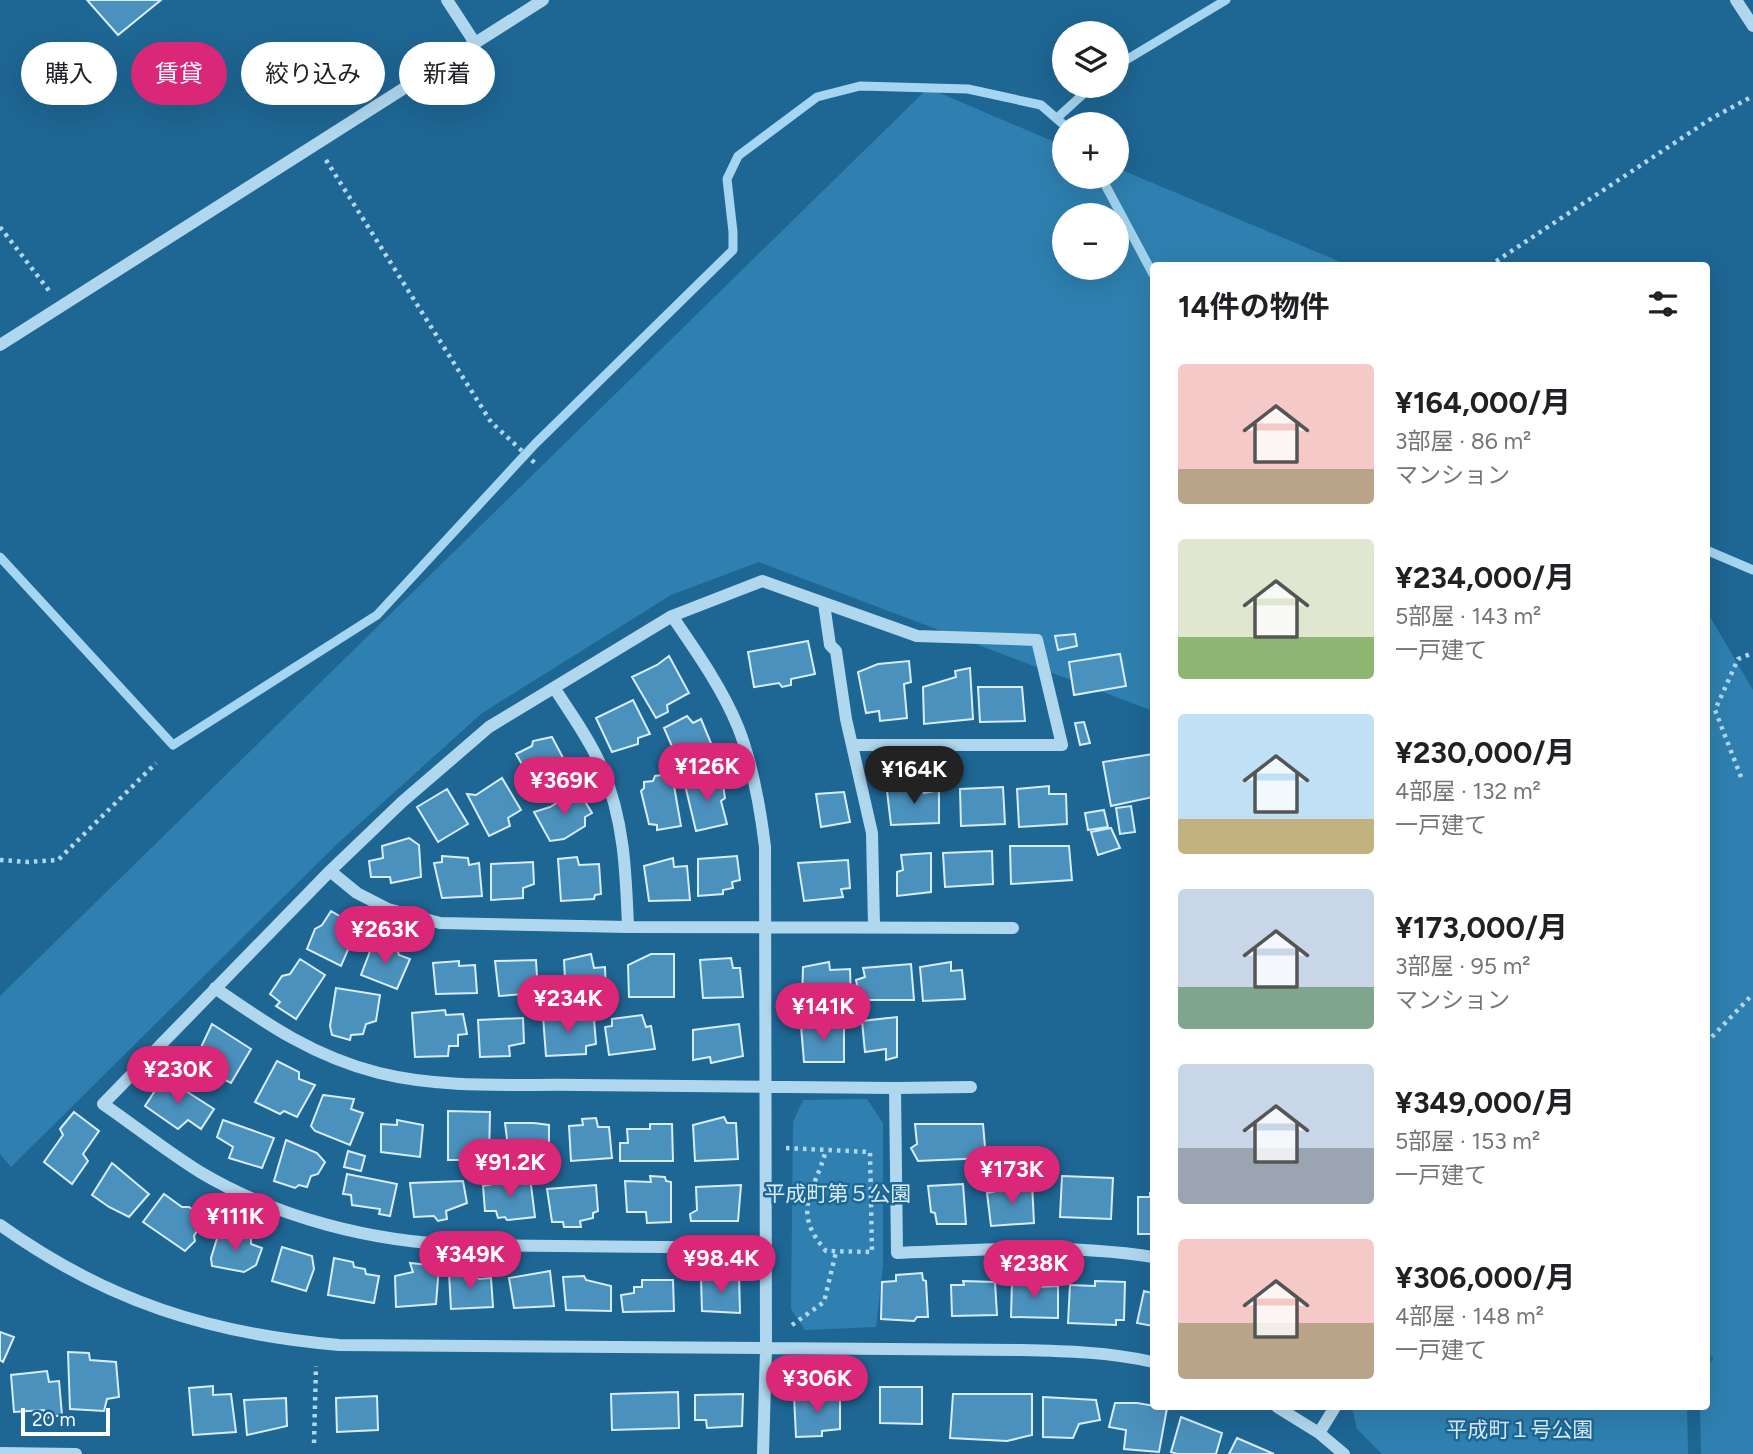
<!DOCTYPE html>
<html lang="ja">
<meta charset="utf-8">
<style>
body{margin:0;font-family:Figtree,"Noto Sans JP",sans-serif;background:#f2f2f2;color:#202124;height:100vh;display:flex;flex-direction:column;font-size:26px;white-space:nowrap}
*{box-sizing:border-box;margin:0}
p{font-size:23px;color:#757577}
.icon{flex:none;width:38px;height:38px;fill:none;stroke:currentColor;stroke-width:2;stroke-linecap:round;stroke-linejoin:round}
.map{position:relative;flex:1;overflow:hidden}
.drawer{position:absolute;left:1150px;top:262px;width:560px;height:1148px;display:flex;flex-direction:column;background:#fff;border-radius:7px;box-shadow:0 7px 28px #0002}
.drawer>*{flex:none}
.top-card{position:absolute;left:21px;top:42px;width:665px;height:63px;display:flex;gap:14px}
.tools{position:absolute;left:1052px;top:21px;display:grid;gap:14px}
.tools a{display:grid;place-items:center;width:77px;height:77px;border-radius:50%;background:#fff;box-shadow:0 7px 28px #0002;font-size:35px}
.scale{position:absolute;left:21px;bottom:18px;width:89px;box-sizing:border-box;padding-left:7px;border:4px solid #fff;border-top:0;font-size:19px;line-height:24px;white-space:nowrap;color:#fff;-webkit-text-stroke:5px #1e6694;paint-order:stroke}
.price{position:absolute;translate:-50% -60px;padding:0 16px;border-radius:24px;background:#db2777;color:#fff;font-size:23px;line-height:46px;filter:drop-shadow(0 2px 4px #0008)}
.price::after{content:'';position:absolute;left:50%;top:42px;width:21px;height:16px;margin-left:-10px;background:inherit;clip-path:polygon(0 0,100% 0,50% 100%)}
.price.on{background:#222;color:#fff}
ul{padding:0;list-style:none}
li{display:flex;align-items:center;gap:21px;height:175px;padding:0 28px}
li span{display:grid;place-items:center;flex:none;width:196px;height:140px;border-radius:7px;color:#555}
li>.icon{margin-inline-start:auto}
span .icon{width:84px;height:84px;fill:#fffc;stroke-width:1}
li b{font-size:30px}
h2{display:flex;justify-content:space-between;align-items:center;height:84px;padding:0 28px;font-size:30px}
.tag{padding:0 24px;border-radius:32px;background:#fff;box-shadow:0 7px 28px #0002;font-size:24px;line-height:63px}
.tag.on{background:#db2777;color:#fff}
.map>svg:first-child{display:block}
.green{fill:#2f80b0;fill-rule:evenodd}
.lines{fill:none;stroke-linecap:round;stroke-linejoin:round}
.stream{stroke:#a5d5f0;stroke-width:9}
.building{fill:#4b91bd;stroke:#d7edfa;stroke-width:2}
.path{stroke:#b1d7ee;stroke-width:4.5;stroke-dasharray:3.5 5;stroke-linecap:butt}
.minor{stroke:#b1d7ee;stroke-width:12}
.labels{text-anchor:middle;stroke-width:5;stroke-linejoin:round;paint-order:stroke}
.park-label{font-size:21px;fill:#d7edfa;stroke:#1e6694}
</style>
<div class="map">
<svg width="1753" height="1454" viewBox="0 0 1753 1454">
<rect width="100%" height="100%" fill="#1e6694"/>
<path class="green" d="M 928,88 L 1064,146 L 1064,177 L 1116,177 L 1117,168 L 1350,266 L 1153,266 L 1153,711 L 759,562 L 671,595 L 482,713 L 337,844 L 11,1167 L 0,1154 L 0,996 ZM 1064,215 L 1116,215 L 1116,268 L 1064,268 Z
M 1706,610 L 1753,690 L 1753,1454 L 1701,1454 L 1700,1407 L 1706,1407 L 1706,1367 L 1714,1358 L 1706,1354 Z
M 867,1099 L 883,1123 L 883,1265 L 876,1327 L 805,1330 L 791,1309 L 793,1122 L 803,1100 Z
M 1687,1407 L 1688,1454 L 1382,1454 L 1357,1429 L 1352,1408 Z"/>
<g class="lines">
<path class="stream" d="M 1116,66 L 1226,0
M 1057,118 L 1092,86
M 1101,177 L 1153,274
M 1706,550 L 1753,570
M 0,557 L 173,745 L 377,615 L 535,444 L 733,250 L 733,232 L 727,179 L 738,156 L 817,97 L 860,86 L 968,89 L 1041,105 L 1064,125"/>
</g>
<path class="building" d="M 87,0 L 161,0 L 118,35 Z
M 1075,634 L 1077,646 L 1058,650 L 1055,636 Z
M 808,641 L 815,674 L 791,679 L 791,685 L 782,687 L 779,683 L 754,687 L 748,652 Z
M 1120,654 L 1126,686 L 1074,695 L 1069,662 Z
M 669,656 L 689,693 L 667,705 L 668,712 L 656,718 L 632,677 L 657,665 Z
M 909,661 L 911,682 L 904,684 L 907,718 L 880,721 L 879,711 L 866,713 L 858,672 L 878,664 Z
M 970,668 L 973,719 L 924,724 L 923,687 L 956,677 L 955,671 Z
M 978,687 L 1022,687 L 1025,721 L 980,722 Z
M 633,700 L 650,734 L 638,738 L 638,744 L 612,752 L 596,718 Z
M 687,716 L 693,723 L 701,719 L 715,753 L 681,767 L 664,728 Z
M 1084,722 L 1090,743 L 1080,745 L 1075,723 Z
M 552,737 L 570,771 L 534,785 L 516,754 L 532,746 L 533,741 Z
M 1153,754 L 1153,797 L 1111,806 L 1103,762 Z
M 669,774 L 673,780 L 681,826 L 657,830 L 657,825 L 649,824 L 641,791 L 644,788 L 644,782 L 653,781 L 655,776 Z
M 715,775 L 716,778 L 722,779 L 725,798 L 721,801 L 727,824 L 696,831 L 685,785 L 700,784 L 701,778 Z
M 502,778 L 521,810 L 508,818 L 510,826 L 489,836 L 467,794 L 476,795 Z
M 923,786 L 924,793 L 939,790 L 939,823 L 891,825 L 887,791 Z
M 1049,786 L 1049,794 L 1066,794 L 1067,824 L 1019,827 L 1017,789 Z
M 1003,787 L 1005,824 L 961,826 L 960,789 Z
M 447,789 L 468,824 L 438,842 L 417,807 Z
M 578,790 L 592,813 L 585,817 L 585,826 L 564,839 L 550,841 L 534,812 L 550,807 Z
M 844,792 L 850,822 L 821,827 L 816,794 Z
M 1131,806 L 1135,832 L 1120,834 L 1116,808 Z
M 1104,810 L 1108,827 L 1088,830 L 1085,813 Z
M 1111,828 L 1120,848 L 1098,855 L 1091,832 Z
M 409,838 L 419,845 L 421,877 L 391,883 L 390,877 L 371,877 L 369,861 L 383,858 L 382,846 Z
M 1010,846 L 1069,846 L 1072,880 L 1011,884 Z
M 992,851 L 993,884 L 945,887 L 943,853 Z
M 931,853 L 931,892 L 897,896 L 897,872 L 903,870 L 901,855 Z
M 442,856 L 468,858 L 469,865 L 479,863 L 482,896 L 442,898 L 434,863 L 442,862 Z
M 737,856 L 740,880 L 732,882 L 733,888 L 723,890 L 723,894 L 698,896 L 698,859 Z
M 577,857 L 579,865 L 599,864 L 601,894 L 595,895 L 594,899 L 561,901 L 558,859 Z
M 673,858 L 674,867 L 687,866 L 690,900 L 649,901 L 644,866 Z
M 848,860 L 850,888 L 841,889 L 843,897 L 804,901 L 798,863 Z
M 533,862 L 534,884 L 523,888 L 523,898 L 491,900 L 491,864 Z
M 331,911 L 358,927 L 341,966 L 307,949 L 315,929 L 322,925 Z
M 384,943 L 397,949 L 399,955 L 410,959 L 397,989 L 361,975 L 372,946 L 381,947 Z
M 591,954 L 594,968 L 605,967 L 606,994 L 566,999 L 564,960 Z
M 651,954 L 674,954 L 674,997 L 629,997 L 628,965 Z
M 731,958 L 733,968 L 740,968 L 743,997 L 703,998 L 700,960 Z
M 300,959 L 325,975 L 296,1019 L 276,1006 L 280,1002 L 270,994 L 282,976 L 290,974 Z
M 536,960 L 538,993 L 499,996 L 495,961 Z
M 459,961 L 459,966 L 475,965 L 477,993 L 436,994 L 433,963 Z
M 829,962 L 830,970 L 850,969 L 851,999 L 802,1000 L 803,967 Z
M 951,962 L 951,971 L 962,970 L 965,999 L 923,1001 L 920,967 Z
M 911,964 L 914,1000 L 860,1000 L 856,980 L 865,977 L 863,968 Z
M 336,988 L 380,995 L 376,1021 L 366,1024 L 363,1034 L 351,1035 L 350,1040 L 332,1035 L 330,1026 Z
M 445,1010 L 446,1015 L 463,1014 L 467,1034 L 458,1035 L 458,1046 L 449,1046 L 448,1056 L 415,1057 L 412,1013 Z
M 642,1015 L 646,1027 L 651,1026 L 655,1049 L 609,1055 L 605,1027 L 612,1026 L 612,1019 Z
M 543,1016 L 594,1019 L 596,1044 L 586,1046 L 586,1054 L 546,1056 Z
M 897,1017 L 897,1057 L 886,1060 L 886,1049 L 865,1052 L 862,1021 Z
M 523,1018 L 524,1043 L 509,1046 L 510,1056 L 480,1057 L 478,1020 Z
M 212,1024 L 251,1049 L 231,1083 L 193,1064 Z
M 739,1024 L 743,1056 L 711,1063 L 710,1057 L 693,1060 L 693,1030 Z
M 844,1024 L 844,1062 L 804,1062 L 801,1026 Z
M 277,1061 L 299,1072 L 299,1079 L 315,1085 L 297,1117 L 284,1111 L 280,1114 L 255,1102 Z
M 164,1077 L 214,1109 L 201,1129 L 188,1120 L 178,1129 L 145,1106 Z
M 323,1095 L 354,1099 L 351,1109 L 363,1113 L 350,1145 L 315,1131 L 311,1126 Z
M 448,1111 L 490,1112 L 489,1160 L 448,1160 Z
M 74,1112 L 99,1131 L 83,1154 L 88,1161 L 72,1184 L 44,1162 L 63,1135 L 60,1129 Z
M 724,1117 L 727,1123 L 736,1123 L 738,1159 L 695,1161 L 693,1125 Z
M 596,1118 L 598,1127 L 609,1127 L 612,1158 L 571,1161 L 569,1126 L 583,1125 L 582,1119 Z
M 223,1120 L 274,1138 L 262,1168 L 229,1158 L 233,1147 L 217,1137 Z
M 397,1120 L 423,1125 L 420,1157 L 381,1152 L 381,1124 L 397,1125 Z
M 505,1123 L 534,1123 L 549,1125 L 549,1156 L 509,1155 Z
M 650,1124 L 672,1124 L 673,1161 L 620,1161 L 620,1143 L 628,1143 L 627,1129 L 650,1129 Z
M 915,1124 L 983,1124 L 986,1158 L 918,1161 L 911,1148 L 917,1144 Z
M 286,1140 L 317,1153 L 325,1162 L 318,1174 L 311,1176 L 307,1187 L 299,1185 L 295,1188 L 274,1181 Z
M 348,1151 L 365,1156 L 361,1171 L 344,1167 Z
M 112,1163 L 149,1194 L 129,1217 L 109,1207 L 92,1195 Z
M 347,1174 L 397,1184 L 390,1216 L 379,1214 L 380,1209 L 352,1205 L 351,1195 L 343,1194 Z
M 650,1176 L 665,1177 L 666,1181 L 671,1182 L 671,1222 L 647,1223 L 646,1212 L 627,1212 L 625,1181 L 651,1182 Z
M 1062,1176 L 1113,1178 L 1111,1219 L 1060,1217 Z
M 530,1177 L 535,1217 L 507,1220 L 505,1217 L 498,1218 L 496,1211 L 485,1211 L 483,1186 Z
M 463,1181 L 467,1203 L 446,1211 L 447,1219 L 438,1221 L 434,1216 L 414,1217 L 410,1183 Z
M 1032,1183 L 1034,1223 L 991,1226 L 987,1193 Z
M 963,1184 L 966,1224 L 937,1224 L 935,1213 L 931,1212 L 928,1186 Z
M 596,1185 L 598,1211 L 593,1213 L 593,1218 L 580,1221 L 581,1227 L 564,1227 L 563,1222 L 552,1222 L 547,1189 Z
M 741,1185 L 738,1221 L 691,1221 L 690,1214 L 697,1210 L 696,1187 Z
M 1150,1193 L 1153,1193 L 1153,1234 L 1138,1234 L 1138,1197 L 1150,1197 Z
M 164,1194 L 182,1207 L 189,1207 L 198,1213 L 195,1217 L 201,1224 L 194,1236 L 195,1241 L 185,1251 L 143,1222 Z
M 219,1232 L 251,1238 L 251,1244 L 262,1248 L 256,1265 L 244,1272 L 212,1266 L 211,1258 Z
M 282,1247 L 312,1256 L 314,1269 L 306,1291 L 272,1281 Z
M 334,1258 L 353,1262 L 354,1267 L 365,1269 L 366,1274 L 379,1276 L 374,1303 L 328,1295 Z
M 410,1263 L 439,1266 L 436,1304 L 396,1307 L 395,1276 L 413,1272 Z
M 472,1269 L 472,1274 L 479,1279 L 491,1278 L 493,1307 L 451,1309 L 449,1273 Z
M 550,1271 L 554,1306 L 514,1308 L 509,1278 Z
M 922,1273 L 923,1280 L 926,1281 L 928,1317 L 917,1317 L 914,1321 L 881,1319 L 882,1282 L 896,1281 L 896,1275 Z
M 720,1275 L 739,1275 L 740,1313 L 702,1311 L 701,1279 L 720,1280 Z
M 584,1276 L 586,1280 L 611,1286 L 611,1311 L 566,1310 L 563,1277 Z
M 1037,1279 L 1040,1287 L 1058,1286 L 1058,1318 L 1011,1317 L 1012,1280 Z
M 642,1280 L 673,1280 L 674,1311 L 623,1312 L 621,1295 L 634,1293 L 634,1287 L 642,1287 Z
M 963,1281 L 995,1282 L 997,1315 L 952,1316 L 951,1285 L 964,1285 Z
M 1095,1281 L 1125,1282 L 1124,1320 L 1116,1320 L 1116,1325 L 1068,1323 L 1070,1285 L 1095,1286 Z
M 1153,1289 L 1153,1326 L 1137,1323 L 1144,1291 L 1152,1293 Z
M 0,1332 L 14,1337 L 3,1362 L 0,1360 Z
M 68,1352 L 89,1353 L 90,1360 L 116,1362 L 119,1397 L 107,1399 L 104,1411 L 70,1409 Z
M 47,1371 L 49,1382 L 59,1381 L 62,1415 L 46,1418 L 44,1410 L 14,1412 L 11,1375 Z
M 213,1386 L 213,1395 L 231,1394 L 236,1432 L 193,1435 L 189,1388 Z
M 880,1387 L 922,1387 L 922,1424 L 880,1423 Z
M 678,1392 L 679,1428 L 612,1430 L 611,1394 Z
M 743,1394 L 742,1426 L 707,1428 L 706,1420 L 695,1420 L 695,1395 Z
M 953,1394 L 1032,1394 L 1032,1435 L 1007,1441 L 950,1438 Z
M 840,1395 L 840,1429 L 822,1431 L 822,1436 L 796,1437 L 794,1396 Z
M 377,1396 L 378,1430 L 337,1432 L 336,1398 Z
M 1043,1397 L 1096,1400 L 1100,1420 L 1079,1424 L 1073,1438 L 1043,1437 Z
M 286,1398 L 287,1426 L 247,1435 L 244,1400 Z
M 1115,1403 L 1137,1403 L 1167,1408 L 1159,1452 L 1124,1449 L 1126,1430 L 1109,1427 Z
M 1181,1417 L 1222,1433 L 1216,1454 L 1177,1454 L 1171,1452 Z
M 1237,1438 L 1274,1454 L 1229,1454 Z"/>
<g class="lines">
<path class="path" d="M 326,160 L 491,422 L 536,464
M 0,227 L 50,292
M 1489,266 L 1712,118 L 1753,96
M 1741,777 L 1715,710 L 1738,659 L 1753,653
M 0,860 L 28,862 L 58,860 L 156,763
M 1706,1043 L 1753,994
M 786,1148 L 870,1152 L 872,1252 L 826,1251 C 790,1210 815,1192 826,1150
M 792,1325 L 824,1302 L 836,1252
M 314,1443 L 316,1366"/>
<path class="minor" d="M 447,0 L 475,43
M 1736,0 L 1753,26
M 0,345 L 543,0
M 824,604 L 830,645 L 836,651 L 846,719 L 872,833 L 874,926
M 672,616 C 696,651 722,688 738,727 C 753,765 760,806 765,847 L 766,1349 L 763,1454
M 555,689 C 571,714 590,740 602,768 C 624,819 626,872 628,927
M 330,871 L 357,893 L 388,909 L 440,923 L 628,927 L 1013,928
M 215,988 C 268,1025 315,1057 379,1073 C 444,1089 514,1084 581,1085 C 685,1086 790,1087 895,1088 L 897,1253 C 983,1249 1068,1244 1153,1257
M 895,1088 L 971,1087
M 0,1225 C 106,1301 210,1334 339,1345 L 1020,1350 C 1065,1351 1109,1352 1153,1362
M 766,1248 L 462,1245 C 373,1242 277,1218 200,1172 C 166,1151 135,1126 103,1104 L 330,871 L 402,802 L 489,727 L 672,616 L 762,581 L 917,636 L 1037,640 L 1062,745 L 853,745
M 1277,1407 L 1319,1433 L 1344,1454
M 1319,1433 L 1335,1407
M 0,1453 L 76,1454"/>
</g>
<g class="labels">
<g class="park-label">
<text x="838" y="1201">平成町第５公園</text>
<text x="1520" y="1437">平成町１号公園</text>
</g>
</g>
</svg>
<div class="tools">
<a><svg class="icon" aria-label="layers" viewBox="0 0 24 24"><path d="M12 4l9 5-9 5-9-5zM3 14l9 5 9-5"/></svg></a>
<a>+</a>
<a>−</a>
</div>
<div class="scale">20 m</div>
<b class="price" style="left:707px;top:803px">¥126K</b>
<b class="price on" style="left:914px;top:806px">¥164K</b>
<b class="price" style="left:564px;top:817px">¥369K</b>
<b class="price" style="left:385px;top:966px">¥263K</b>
<b class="price" style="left:568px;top:1035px">¥234K</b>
<b class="price" style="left:823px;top:1043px">¥141K</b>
<b class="price" style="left:178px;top:1106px">¥230K</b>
<b class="price" style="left:510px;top:1199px">¥91.2K</b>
<b class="price" style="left:1012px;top:1206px">¥173K</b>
<b class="price" style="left:235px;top:1253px">¥111K</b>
<b class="price" style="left:470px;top:1291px">¥349K</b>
<b class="price" style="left:721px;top:1295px">¥98.4K</b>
<b class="price" style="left:1034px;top:1300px">¥238K</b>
<b class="price" style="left:817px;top:1415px">¥306K</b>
<div class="top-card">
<a class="tag">購入</a>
<a class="tag on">賃貸</a>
<a class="tag">絞り込み</a>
<a class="tag">新着</a>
</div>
<section class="drawer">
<h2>14件の物件<svg class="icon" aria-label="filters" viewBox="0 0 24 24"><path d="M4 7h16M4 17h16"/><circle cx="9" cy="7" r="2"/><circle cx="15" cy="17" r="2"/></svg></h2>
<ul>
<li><span style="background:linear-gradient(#f6c9c9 75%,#b9a48a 0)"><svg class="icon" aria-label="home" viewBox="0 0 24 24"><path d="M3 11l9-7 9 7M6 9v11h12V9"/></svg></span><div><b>¥164,000/月</b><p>3部屋 · 86 m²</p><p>マンション</p></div></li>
<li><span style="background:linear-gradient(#dfe7d0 70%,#8fb573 0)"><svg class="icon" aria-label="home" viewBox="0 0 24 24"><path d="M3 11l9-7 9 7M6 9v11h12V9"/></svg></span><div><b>¥234,000/月</b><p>5部屋 · 143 m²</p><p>一戸建て</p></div></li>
<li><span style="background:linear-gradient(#bfe0f5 75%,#c2b280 0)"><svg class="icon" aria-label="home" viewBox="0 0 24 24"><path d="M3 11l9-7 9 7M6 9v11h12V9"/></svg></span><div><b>¥230,000/月</b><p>4部屋 · 132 m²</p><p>一戸建て</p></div></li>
<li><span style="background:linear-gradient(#c9d6e8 70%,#7fa58c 0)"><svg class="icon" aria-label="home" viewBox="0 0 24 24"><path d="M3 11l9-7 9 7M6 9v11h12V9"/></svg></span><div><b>¥173,000/月</b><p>3部屋 · 95 m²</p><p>マンション</p></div></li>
<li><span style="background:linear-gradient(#c9d6e8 60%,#9aa5b1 0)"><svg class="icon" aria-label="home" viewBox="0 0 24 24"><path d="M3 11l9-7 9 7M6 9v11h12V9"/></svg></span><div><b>¥349,000/月</b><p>5部屋 · 153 m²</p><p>一戸建て</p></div></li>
<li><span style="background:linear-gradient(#f6c9c9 60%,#b9a48a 0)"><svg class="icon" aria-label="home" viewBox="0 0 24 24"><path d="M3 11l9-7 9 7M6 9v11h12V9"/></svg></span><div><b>¥306,000/月</b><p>4部屋 · 148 m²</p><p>一戸建て</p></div></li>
</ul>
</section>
</div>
